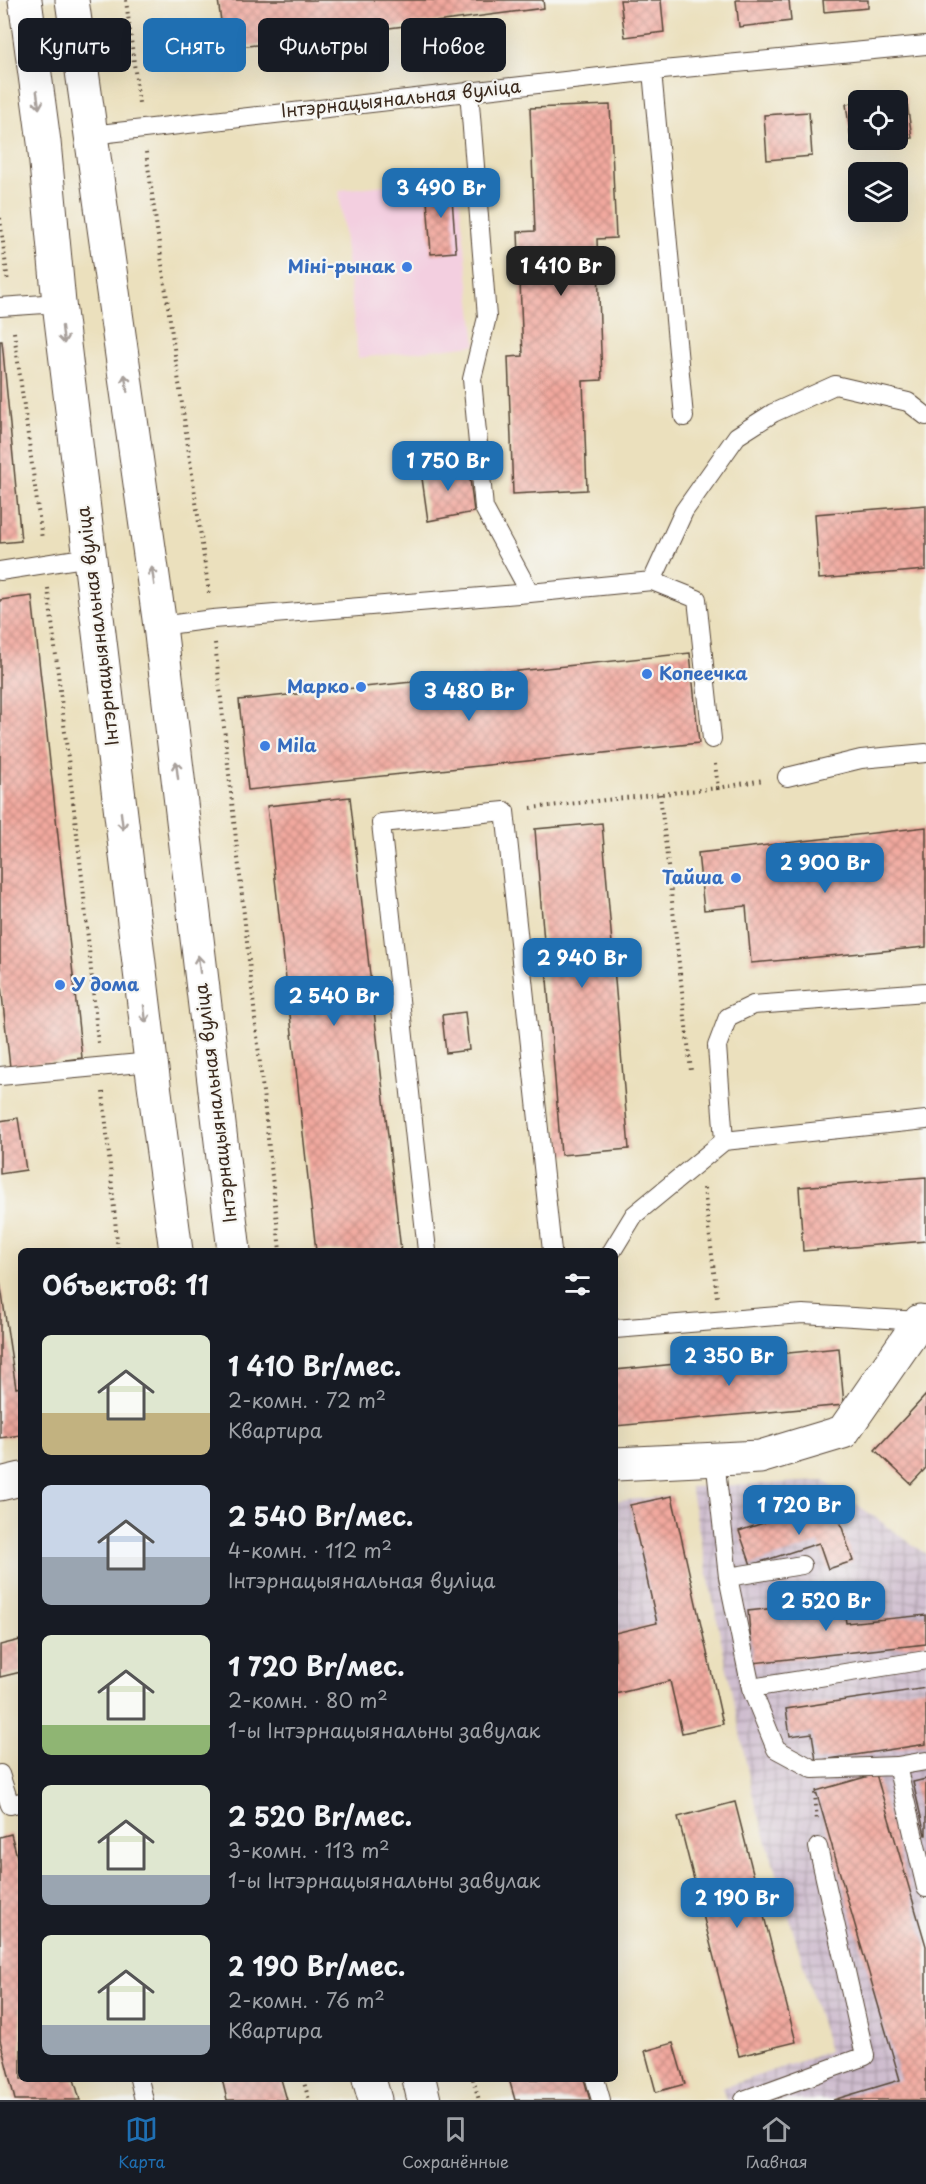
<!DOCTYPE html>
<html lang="ru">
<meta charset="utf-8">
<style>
body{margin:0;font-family:"Playpen Sans",sans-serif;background:#242831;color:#f1f3f6;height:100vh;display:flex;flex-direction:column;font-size:22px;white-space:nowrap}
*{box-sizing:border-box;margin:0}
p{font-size:20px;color:#9ea1a6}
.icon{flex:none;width:33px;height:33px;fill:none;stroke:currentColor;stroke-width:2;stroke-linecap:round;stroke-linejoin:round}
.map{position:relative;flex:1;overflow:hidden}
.side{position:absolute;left:18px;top:1248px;width:600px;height:834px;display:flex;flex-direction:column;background:#171b24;border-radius:9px;box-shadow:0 6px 24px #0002}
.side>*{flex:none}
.hud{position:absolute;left:18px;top:18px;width:600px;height:54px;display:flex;gap:12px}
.fabs{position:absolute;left:848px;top:90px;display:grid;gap:12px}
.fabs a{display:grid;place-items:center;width:60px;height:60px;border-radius:9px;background:#171b24;box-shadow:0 6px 24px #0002;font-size:30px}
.price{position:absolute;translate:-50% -51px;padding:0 14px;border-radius:12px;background:#1f6fb2;color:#fff;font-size:20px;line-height:39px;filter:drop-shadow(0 2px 3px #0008)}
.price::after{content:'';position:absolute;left:50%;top:36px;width:18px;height:14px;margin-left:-9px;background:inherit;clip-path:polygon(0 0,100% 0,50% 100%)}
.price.active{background:#222;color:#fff}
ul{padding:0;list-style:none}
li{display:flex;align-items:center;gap:18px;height:150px;padding:0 24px}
li span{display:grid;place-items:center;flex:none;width:168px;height:120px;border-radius:9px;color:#555}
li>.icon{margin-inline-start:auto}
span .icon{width:72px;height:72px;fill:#fffc;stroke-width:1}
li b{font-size:26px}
h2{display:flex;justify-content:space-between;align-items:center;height:72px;padding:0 24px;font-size:26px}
.chip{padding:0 21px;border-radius:9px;background:#171b24;box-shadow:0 6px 24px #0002;font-size:21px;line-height:54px}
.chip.active{background:#1f6fb2;color:#fff}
.tabs{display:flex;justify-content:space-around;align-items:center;height:84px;border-top:2px solid #363941;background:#171b24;font-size:16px;color:#9ea1a6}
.tabs a{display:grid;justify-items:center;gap:3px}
.tabs .active{color:#1f6fb2}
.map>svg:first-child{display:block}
.built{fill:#f3cfe0}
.industrial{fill:url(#industrial-grid)}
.building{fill:url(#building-cross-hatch)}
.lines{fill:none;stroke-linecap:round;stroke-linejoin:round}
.lane-casing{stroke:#554536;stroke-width:20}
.street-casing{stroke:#554536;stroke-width:35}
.secondary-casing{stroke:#554536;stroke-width:35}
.path{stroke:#554536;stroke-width:4;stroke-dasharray:1.5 4.5;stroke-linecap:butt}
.lane{stroke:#fff;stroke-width:18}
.street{stroke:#fff;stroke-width:33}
.secondary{stroke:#fff;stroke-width:33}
.oneway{stroke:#a79f9a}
.shop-dot{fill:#3f7fe0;stroke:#f6f6f2;stroke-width:2}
.labels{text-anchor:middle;stroke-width:4.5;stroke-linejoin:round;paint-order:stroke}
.street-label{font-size:18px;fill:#3b2a1e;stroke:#f6f6f2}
.shop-label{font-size:18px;font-weight:bold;fill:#366cbe;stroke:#f6f6f2;text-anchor:end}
</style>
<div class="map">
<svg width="926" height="2100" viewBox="0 0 926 2100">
<defs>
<pattern id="industrial-grid" width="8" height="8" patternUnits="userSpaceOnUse" patternTransform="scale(1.5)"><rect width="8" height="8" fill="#cfbdcf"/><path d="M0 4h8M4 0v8" fill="none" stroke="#a99aa7"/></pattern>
<pattern id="building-cross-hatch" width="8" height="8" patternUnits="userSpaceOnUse" patternTransform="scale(1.5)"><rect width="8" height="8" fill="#f2a99f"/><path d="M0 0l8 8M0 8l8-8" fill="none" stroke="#c58a81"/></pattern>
</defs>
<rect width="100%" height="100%" fill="#f6f6f2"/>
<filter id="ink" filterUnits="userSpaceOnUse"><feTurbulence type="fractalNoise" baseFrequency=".0167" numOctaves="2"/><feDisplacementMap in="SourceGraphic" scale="12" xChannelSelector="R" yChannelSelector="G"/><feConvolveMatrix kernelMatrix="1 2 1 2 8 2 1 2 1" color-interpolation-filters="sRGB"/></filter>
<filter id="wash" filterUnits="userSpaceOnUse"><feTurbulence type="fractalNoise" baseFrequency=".008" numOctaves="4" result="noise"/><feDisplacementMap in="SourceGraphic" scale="24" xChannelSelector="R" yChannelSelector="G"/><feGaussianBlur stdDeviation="1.35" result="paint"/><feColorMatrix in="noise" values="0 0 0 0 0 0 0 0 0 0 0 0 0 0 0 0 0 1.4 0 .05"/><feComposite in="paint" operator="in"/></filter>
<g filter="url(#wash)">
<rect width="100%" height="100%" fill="#ebe0bd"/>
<path class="built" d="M 457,177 L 476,345 L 358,358 L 339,190 Z"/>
<path class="industrial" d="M 824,1481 L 926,1554 L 926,2100 L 726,2100 L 722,2088 L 829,2051 L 752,1792 L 690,1487 Z
M 672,1496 L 723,1724 L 682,1733 L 670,1681 L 615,1694 L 615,1501 Z"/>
<g id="blocks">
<path class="building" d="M 218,0 L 543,0 L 544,8 L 225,49 Z
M 620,0 L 661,0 L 664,32 L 625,37 Z
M 736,0 L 789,0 L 791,21 L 739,27 Z
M 823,0 L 868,0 L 868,8 L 824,12 Z
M 906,96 L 912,138 L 897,140 L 897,100 L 882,99 Z
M 858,102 L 858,140 L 888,141 L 852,146 L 846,104 Z
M 610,105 L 616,238 L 597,239 L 602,380 L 583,381 L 587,490 L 513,494 L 508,357 L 523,356 L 518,232 L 535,231 L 530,108 Z
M 809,112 L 812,156 L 767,160 L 764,115 Z
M 451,185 L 456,252 L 431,254 L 426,187 Z
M 0,341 L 2,341 L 21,541 L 0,543 Z
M 468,463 L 474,512 L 428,521 L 421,471 Z
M 926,505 L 926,570 L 819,579 L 815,514 Z
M 32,596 L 82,1058 L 10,1067 L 0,977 L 0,600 Z
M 690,653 L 699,743 L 248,790 L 239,700 Z
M 350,797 L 401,1251 L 316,1251 L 267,806 Z
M 602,823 L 629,1149 L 561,1155 L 535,829 Z
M 926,827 L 926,947 L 751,963 L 746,906 L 704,910 L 698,853 Z
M 465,1012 L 469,1050 L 446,1053 L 442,1015 Z
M 18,1118 L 26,1170 L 0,1174 L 0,1121 Z
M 926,1177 L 926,1241 L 803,1251 L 799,1187 Z
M 0,1281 L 16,1388 L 21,1387 L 21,1435 L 0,1438 Z
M 839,1348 L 844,1405 L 615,1426 L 615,1370 Z
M 926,1395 L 926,1468 L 911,1484 L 875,1450 Z
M 672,1496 L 723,1724 L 682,1733 L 670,1681 L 615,1694 L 615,1633 L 657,1623 L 630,1505 Z
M 833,1500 L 853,1561 L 828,1569 L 819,1543 L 751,1565 L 739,1531 Z
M 843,1601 L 846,1623 L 926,1615 L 926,1644 L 753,1663 L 748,1611 Z
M 20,1640 L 21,1672 L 0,1677 L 0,1645 Z
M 926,1688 L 926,1744 L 816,1761 L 812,1733 L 790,1736 L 786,1709 Z
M 876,1774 L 926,1946 L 926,2100 L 833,2100 L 900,2080 L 816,1791 Z
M 926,1779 L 926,1835 L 925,1835 L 913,1782 Z
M 735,1802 L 796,2042 L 739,2056 L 678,1817 Z
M 11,1834 L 21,1871 L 21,2079 L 74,2079 L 80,2100 L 15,2100 L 0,2040 L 0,1837 Z
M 673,2043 L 685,2084 L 656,2092 L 645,2051 Z
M 222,2079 L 281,2079 L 287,2100 L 227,2100 Z
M 509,2079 L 584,2079 L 590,2100 L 515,2100 Z"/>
</g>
</g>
<g filter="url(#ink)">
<use href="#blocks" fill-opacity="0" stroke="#554536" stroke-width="1.5"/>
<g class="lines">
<g class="lane-casing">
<path id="lane" d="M 652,71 L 684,417
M 469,91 L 487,317 L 472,379 L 484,508 L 530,593
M 91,135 L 652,71 L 926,45
M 0,307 L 59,303
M 0,571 L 90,557
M 652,581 L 697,599 L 712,739
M 160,626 L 213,619 L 530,593 L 652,581 L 684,511 L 737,436 L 773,413 L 835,385 L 908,402 L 926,416
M 787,777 L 861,759 L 926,753
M 0,1076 L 151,1062
M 724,1141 L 717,1046 L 728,1017 L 753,1005 L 926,992
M 427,1251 L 381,823 L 505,811 L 552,1251
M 612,1251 L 634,1215 L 724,1141 L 926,1120
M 615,1329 L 803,1314 L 920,1321
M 715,1459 L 728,1577 L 751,1688 L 776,1749 L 813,1769 L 897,1766 L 926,1761
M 728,1577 L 802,1565
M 751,1688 L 926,1660
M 897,1766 L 926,1888
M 0,1774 L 10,1805 L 21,1802
M 139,2079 L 144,2100
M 595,2079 L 601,2100
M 744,2100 L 865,2056 L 818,1847"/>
</g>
<g class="street-casing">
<path id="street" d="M 615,1464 L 760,1457 L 843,1432 L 920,1321
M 0,1484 L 21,1479"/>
</g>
<g class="secondary-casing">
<path id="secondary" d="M 25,0 L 44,142 L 59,303 L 151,1062 L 176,1251
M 72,0 L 160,626 L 234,1251
M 369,2079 L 375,2100
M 419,2079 L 424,2100"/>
</g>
<path class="path" d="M 126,0 L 139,103
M 146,152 L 209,593
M 0,218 L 8,283
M 14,332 L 42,539
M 48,588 L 83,886 L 98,1043
M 215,643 L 280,1251
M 715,764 L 718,788 L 763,780
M 660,794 L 691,1071
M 531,808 L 718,788
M 103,1092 L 118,1251
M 704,1188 L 717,1297
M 815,1793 L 817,1822
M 303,2079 L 309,2100
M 473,2079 L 479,2100"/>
<use href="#lane" class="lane"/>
<use href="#street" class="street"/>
<use href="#secondary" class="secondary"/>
</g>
<defs><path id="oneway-shaft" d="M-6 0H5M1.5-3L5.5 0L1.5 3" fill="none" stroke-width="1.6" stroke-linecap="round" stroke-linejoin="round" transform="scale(1.5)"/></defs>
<g class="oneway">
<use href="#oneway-shaft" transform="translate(38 100) rotate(82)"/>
<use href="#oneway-shaft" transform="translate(63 335) rotate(83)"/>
<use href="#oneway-shaft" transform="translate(126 383) rotate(-98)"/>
<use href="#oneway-shaft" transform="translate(153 576) rotate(-98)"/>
<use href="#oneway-shaft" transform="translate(177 770) rotate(-97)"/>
<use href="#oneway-shaft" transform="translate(122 821) rotate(83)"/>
<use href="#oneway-shaft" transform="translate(199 964) rotate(-97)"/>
<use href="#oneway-shaft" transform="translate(145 1014) rotate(83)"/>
</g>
</g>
<g class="shop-dot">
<circle cx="407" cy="267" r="6"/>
<circle cx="647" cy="674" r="6"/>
<circle cx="361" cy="687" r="6"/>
<circle cx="265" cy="746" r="6"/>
<circle cx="736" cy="878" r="6"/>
<circle cx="60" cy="985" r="6"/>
</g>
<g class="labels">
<g class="street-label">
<text transform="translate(401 99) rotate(-6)" y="6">Інтэрнацыянальная вуліца</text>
<text transform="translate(98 626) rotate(-97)" y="6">Інтэрнацыянальная вуліца</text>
<text transform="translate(216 1103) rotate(-97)" y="6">Інтэрнацыянальная вуліца</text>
</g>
<g class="shop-label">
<text x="395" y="273">Міні-рынак</text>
<text x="659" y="680" text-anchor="start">Копеечка</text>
<text x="349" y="693">Марко</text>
<text x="277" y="752" text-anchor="start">Mila</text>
<text x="724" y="884">Тайша</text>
<text x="72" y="991" text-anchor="start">У дома</text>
</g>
</g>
</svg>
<div class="fabs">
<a><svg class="icon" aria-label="locate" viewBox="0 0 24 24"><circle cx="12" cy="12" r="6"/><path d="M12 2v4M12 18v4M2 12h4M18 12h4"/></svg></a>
<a><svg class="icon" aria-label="layers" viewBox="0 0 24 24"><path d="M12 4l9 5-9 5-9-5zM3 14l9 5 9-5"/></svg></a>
</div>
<b class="price" style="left:441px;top:219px">3 490 Br</b>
<b class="price active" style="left:561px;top:297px">1 410 Br</b>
<b class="price" style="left:448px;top:492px">1 750 Br</b>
<b class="price" style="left:469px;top:722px">3 480 Br</b>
<b class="price" style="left:825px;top:894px">2 900 Br</b>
<b class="price" style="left:582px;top:989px">2 940 Br</b>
<b class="price" style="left:334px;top:1027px">2 540 Br</b>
<b class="price" style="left:729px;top:1387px">2 350 Br</b>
<b class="price" style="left:799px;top:1536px">1 720 Br</b>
<b class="price" style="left:826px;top:1632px">2 520 Br</b>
<b class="price" style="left:737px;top:1929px">2 190 Br</b>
<div class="hud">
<a class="chip">Купить</a>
<a class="chip active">Снять</a>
<a class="chip">Фильтры</a>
<a class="chip">Новое</a>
</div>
<section class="side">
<h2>Объектов: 11<svg class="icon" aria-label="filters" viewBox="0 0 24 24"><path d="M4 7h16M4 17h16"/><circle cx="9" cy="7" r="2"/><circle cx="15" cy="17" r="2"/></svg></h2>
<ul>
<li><span style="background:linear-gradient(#dfe7d0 65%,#c2b280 0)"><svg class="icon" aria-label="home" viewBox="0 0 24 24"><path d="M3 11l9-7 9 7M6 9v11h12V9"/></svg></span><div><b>1 410 Br/мес.</b><p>2-комн. · 72 m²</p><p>Квартира</p></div></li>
<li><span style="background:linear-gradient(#c9d6e8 60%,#9aa5b1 0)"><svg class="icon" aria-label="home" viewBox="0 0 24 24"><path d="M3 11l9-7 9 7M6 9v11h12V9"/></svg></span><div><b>2 540 Br/мес.</b><p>4-комн. · 112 m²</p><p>Інтэрнацыянальная вуліца</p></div></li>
<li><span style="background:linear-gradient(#dfe7d0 75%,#8fb573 0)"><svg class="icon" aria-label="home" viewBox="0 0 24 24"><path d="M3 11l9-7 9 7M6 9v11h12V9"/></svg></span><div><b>1 720 Br/мес.</b><p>2-комн. · 80 m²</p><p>1-ы Інтэрнацыянальны завулак</p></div></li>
<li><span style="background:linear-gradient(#dfe7d0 75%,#9aa5b1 0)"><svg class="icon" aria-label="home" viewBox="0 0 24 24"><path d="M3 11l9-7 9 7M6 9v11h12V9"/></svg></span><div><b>2 520 Br/мес.</b><p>3-комн. · 113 m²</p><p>1-ы Інтэрнацыянальны завулак</p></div></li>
<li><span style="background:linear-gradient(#dfe7d0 75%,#9aa5b1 0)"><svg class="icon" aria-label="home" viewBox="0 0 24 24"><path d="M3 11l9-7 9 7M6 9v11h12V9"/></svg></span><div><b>2 190 Br/мес.</b><p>2-комн. · 76 m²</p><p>Квартира</p></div></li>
</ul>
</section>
</div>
<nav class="tabs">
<a class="active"><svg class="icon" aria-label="map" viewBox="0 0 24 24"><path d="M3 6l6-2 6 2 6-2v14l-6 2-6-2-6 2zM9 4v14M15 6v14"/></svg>Карта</a>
<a><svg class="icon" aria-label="saved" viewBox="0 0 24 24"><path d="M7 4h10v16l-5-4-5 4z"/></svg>Сохранённые</a>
<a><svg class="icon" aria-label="home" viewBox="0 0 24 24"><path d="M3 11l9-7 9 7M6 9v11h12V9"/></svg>Главная</a>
</nav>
